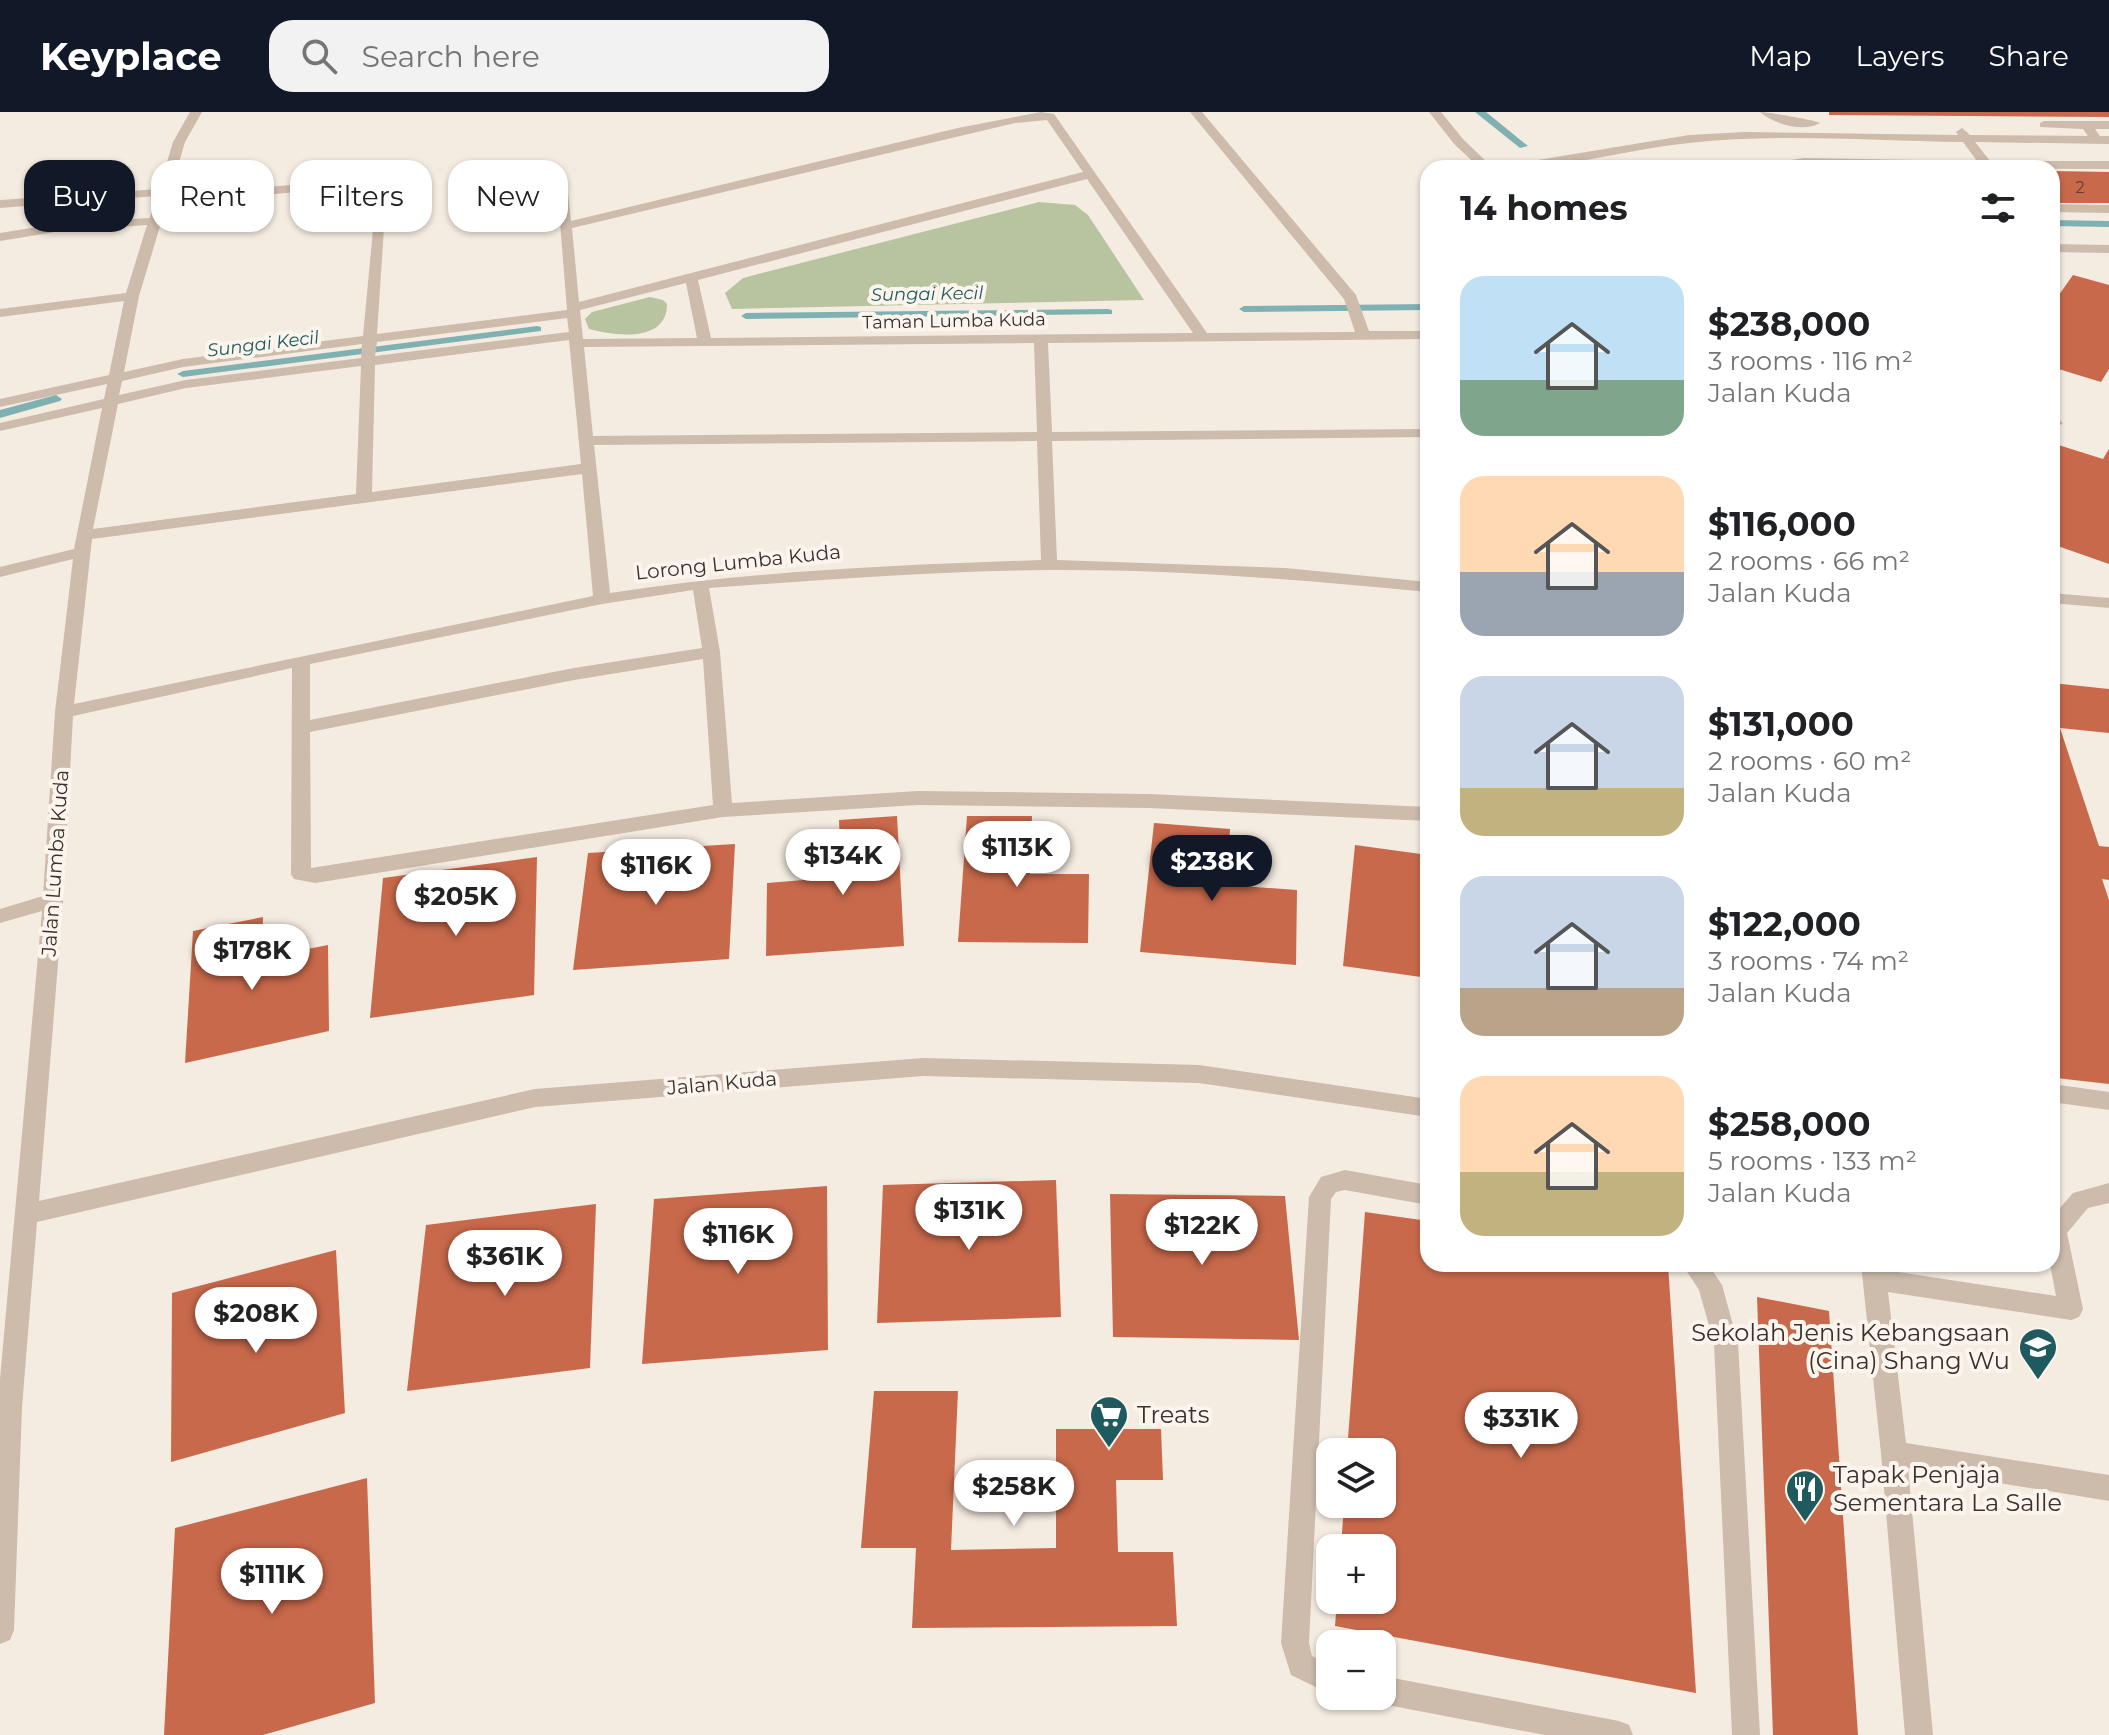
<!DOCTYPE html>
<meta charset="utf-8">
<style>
body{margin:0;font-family:Montserrat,sans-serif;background:#f2f2f2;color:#202124;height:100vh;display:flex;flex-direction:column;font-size:30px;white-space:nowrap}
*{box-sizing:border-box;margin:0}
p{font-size:26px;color:#757577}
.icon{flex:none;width:44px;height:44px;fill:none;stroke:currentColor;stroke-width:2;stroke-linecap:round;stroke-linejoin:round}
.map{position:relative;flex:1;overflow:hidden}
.drawer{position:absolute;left:1420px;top:48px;width:640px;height:1112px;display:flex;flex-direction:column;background:#fff;border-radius:24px;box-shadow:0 2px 6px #0004}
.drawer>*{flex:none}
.top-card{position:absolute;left:24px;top:48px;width:760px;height:72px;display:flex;gap:16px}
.buttons{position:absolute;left:1316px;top:1326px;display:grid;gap:16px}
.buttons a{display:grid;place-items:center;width:80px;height:80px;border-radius:16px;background:#fff;box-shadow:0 2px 6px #0004;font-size:40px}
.price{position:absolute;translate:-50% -68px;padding:0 18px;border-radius:28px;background:#fff;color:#222;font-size:26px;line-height:52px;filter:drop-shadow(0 2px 4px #0008)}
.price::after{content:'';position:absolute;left:50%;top:48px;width:24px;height:18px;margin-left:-12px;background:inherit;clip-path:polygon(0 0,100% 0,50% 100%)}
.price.current{background:#111827;color:#fff}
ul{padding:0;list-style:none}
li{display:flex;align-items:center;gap:24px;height:200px;padding:0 40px}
li span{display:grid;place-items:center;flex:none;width:224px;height:160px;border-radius:24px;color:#555}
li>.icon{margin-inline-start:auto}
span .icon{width:96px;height:96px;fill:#fffc;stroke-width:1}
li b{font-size:34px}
h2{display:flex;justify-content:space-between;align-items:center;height:96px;padding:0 40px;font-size:34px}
.tag{padding:0 28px;border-radius:24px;background:#fff;box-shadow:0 2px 6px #0004;font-size:28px;line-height:72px}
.tag.current{background:#111827;color:#fff}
header{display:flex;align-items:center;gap:48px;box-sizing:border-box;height:112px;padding:0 40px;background:#111827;color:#fff}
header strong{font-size:38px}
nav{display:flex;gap:44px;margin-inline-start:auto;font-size:28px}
.search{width:560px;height:72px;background:#f2f2f2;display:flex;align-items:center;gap:20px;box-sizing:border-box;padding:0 28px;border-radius:24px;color:#757577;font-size:30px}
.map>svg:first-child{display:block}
.green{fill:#b8c4a0}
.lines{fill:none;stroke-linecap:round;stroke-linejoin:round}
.stream{fill:#7fb0b2;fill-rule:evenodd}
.building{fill:#c8694b}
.minor{fill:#cdbbac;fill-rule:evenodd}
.labels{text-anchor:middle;stroke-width:8;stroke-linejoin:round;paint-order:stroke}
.number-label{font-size:16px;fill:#5e3e33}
.far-water-label{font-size:18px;font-style:italic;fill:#1f5a5e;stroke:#fbf5ee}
.far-street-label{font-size:18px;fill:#3b302b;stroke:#fbf5ee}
.street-label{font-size:20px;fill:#3b302b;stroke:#fbf5ee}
.near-poi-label{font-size:24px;fill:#3b302b;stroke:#fbf5ee;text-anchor:start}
</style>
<header>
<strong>Keyplace</strong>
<div class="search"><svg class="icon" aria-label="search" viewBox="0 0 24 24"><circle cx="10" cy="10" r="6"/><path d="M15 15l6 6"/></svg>Search here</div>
<nav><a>Map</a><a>Layers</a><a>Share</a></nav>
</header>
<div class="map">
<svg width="2109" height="1623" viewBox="0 0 2109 1623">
<rect width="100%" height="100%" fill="#f4ebe1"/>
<path class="green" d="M 1039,90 L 1075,93 L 1088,103 L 1144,188 L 732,197 L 725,181 L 743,166 Z
M 650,185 L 663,188 L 667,192 C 667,231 616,224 589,217 L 585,207 L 592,200 Z"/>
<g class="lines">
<path class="stream" d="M 1475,0 L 1486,0 L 1528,34 L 1520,36 Z
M 2052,108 L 2109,109 L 2109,115 L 2052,114 Z
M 1428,192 L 1428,198 L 1244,200 L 1239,197 L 1244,194 Z
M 1108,197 L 1112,198 L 1112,202 L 746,207 L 741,204 L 746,201 Z
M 537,214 L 541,215 L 541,219 L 183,265 L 177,262 L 183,259 Z
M 56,283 L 62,287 L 60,289 L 0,306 L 0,298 Z"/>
</g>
<path class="building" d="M 1829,0 L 2109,0 L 2109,5 L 1829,3 Z
M 2052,59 L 2109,60 L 2109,91 L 2052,91 Z
M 2073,163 L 2109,173 L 2109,257 L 2101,270 L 2052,255 L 2052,186 L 2056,187 Z
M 2052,331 L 2103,347 L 2109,337 L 2109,452 L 2052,432 Z
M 2052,571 L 2109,577 L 2109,621 L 2060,616 L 2099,734 L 2109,735 L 2109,768 L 2102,767 L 2109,788 L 2109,972 L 2056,966 L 2052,953 L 2052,906 L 2060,907 L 2052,879 Z
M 897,704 L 904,834 L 766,844 L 767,771 L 841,765 L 839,708 Z
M 967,704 L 1032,704 L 1030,762 L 1089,762 L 1088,831 L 958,830 Z
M 1154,711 L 1230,717 L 1227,773 L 1297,778 L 1296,853 L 1140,840 Z
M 735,732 L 729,847 L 573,858 L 588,741 Z
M 1355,733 L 1428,743 L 1428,866 L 1343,854 Z
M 537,745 L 534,883 L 370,906 L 383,766 Z
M 263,805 L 262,846 L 328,833 L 329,919 L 185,951 L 193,819 Z
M 1056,1068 L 1061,1205 L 877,1211 L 883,1073 Z
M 827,1074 L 828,1238 L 642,1252 L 654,1087 Z
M 1110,1082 L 1285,1084 L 1299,1228 L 1113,1225 Z
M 596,1092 L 590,1256 L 407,1279 L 426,1113 Z
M 1365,1100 L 1428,1109 L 1428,1152 L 1668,1152 L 1696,1581 L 1335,1514 L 1337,1488 L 1382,1488 L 1382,1436 L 1341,1436 L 1344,1392 L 1382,1392 L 1382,1340 L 1347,1340 Z
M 336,1138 L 345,1301 L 171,1350 L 172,1181 Z
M 1757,1185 L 1829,1199 L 1858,1623 L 1773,1623 Z
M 874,1279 L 958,1279 L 951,1438 L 1056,1436 L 1056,1317 L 1161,1317 L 1163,1368 L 1116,1368 L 1118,1440 L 1173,1440 L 1177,1514 L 912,1516 L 916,1436 L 861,1436 Z
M 367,1366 L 375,1591 L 263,1623 L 164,1623 L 175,1416 Z"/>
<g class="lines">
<path class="minor" d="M 190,0 L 202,0 L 185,30 L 169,84 L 368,66 L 387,70 L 377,222 L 567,198 L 556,60 L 566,63 L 571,109 L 958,16 L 1041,0 L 1054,2 L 1207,221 L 1355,220 L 1344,187 L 1190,0 L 1202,0 L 1356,183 L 1369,219 L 1428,219 L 1428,227 L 1048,231 L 1052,320 L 1428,317 L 1428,325 L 1052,329 L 1057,448 L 1285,456 L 1428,470 L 1428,480 C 1302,468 1174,457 1047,458 C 934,459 822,468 709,476 L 720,540 L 732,691 L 918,679 L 1149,682 L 1428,695 L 1428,709 L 1149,696 L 918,693 L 723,705 L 315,771 L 294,767 L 291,762 L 292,556 L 73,604 L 63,789 L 39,1089 L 535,977 L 923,946 L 1199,953 L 1428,987 L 1428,1005 L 1199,971 L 923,964 L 535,995 L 37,1110 L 22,1295 L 14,1518 L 10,1528 L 0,1532 L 0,1267 L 42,799 L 0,811 L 0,797 L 43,784 L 55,600 L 73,447 L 0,465 L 0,455 L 74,437 L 102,296 L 0,319 L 0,311 L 104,287 L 107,272 L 0,295 L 0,287 L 109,263 L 124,189 L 0,205 L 0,197 L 126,181 L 147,113 L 61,119 L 0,129 L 0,121 L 61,111 L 150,106 L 156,84 L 0,96 L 0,88 L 159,77 L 173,30 ZM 1047,8 L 1083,60 L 579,190 L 572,116 L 1015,11 ZM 1087,67 L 1193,221 L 711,226 L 698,168 ZM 368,74 L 377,75 L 363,224 L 183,247 L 124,260 L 139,184 L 167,91 ZM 686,171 L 697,226 L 583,227 L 580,198 ZM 567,206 L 569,220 L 375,244 L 377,230 ZM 569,228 L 581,352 L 372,380 L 375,253 ZM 1034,231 L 1037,320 L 593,324 L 584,235 ZM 362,232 L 361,246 L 186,268 L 119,283 L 122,269 L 183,255 ZM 361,254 L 356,382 L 93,417 L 118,292 L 186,276 ZM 1037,329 L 1041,448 C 896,453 753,459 610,481 L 594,333 ZM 582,362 L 593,484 L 74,592 L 92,427 ZM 693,478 L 702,536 L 574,556 L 310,608 L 310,552 L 602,492 ZM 703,547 L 713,693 L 311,756 L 310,620 L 574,568 Z
M 1429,0 L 1441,0 L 1463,27 L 1493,56 L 1480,56 L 1455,33 Z
M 1760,0 C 1767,0 1815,8 1820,11 C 1803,21 1774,12 1760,0 Z
M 2044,9 L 2109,9 L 2109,17 L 2095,17 L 2100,24 L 2109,24 L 2109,32 L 1975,30 L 1990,49 L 2109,49 L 2109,57 L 1783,56 L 1791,48 L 1804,46 L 1977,49 L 1963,30 C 1874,29 1778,21 1689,31 C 1628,37 1569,56 1508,56 L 1514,52 L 1689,23 L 1745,20 L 1958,23 L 1956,20 L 1962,16 L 1970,23 L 2088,24 L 2083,17 L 2040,15 L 2040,11 Z
M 2052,92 L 2109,93 L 2109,101 L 2052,100 Z
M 2052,132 L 2109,133 L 2109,141 L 2052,140 Z
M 2052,307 L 2061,309 L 2063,312 L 2052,315 Z
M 2052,481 L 2109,486 L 2109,496 L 2052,491 Z
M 2052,972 L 2109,980 L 2109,998 L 2052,990 Z
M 1345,1058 L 1428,1073 L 1428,1093 L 1345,1078 L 1336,1080 L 1331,1087 L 1309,1531 L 1312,1544 L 1330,1553 L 1330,1582 L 1291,1563 L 1281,1531 L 1309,1085 L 1321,1065 Z
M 2109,1071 L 2109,1091 L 2088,1096 L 2067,1121 L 2083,1197 L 2079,1205 L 2071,1208 L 1888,1180 L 1906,1331 L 2109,1363 L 2109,1389 L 1908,1356 L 1933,1623 L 1905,1623 L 1881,1341 L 1861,1152 L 1885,1152 L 1885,1158 L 2056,1184 L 2050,1152 L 2052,1105 L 2073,1081 Z
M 1682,1152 L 1708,1152 L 1722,1173 L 1738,1231 L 1760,1623 L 1732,1623 L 1714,1231 L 1699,1178 Z
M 1382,1564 L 1619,1609 L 1629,1613 L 1633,1623 L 1545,1623 L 1382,1592 L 1371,1584 L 1382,1584 Z"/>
</g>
<defs>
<g id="school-pin" transform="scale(2)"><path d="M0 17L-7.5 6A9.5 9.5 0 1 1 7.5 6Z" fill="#1f5a5e" stroke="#fbf5ee"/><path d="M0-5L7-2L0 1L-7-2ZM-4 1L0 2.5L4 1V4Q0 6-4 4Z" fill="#fff"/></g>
<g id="supermarket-pin" transform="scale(2)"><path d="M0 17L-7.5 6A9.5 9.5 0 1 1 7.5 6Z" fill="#1f5a5e" stroke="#fbf5ee"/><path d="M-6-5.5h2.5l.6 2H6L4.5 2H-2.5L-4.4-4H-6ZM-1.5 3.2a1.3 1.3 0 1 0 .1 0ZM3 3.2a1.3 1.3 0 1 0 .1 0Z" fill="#fff"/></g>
<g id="restaurant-pin" transform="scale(2)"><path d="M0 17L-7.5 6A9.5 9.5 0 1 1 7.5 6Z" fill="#1f5a5e" stroke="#fbf5ee"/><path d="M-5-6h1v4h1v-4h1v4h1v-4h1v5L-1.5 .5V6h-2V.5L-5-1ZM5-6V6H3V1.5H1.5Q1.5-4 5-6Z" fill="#fff"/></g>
</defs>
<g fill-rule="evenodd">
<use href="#school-pin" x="2038" y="1235"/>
<use href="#supermarket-pin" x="1109" y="1303"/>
<use href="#restaurant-pin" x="1805" y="1377"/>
</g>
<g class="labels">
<g class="number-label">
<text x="2080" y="81">2</text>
</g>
<g class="far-water-label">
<text transform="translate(927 182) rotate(-1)" y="6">Sungai Kecil</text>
<text transform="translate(263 232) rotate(-7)" y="6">Sungai Kecil</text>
</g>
<g class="far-street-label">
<text transform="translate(954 209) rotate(-1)" y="6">Taman Lumba Kuda</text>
</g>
<g class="street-label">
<text transform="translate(738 450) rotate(-6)" y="7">Lorong Lumba Kuda</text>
<text transform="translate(55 751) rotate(-86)" y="7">Jalan Lumba Kuda</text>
<text transform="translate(722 971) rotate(-5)" y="7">Jalan Kuda</text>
</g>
<g class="near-poi-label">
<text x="2010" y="1229" text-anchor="end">Sekolah Jenis Kebangsaan<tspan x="2010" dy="28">(Cina) Shang Wu</tspan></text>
<text x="1137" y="1311">Treats</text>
<text x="1833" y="1371">Tapak Penjaja<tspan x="1833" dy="28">Sementara La Salle</tspan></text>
</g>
</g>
</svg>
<div class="buttons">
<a><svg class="icon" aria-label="layers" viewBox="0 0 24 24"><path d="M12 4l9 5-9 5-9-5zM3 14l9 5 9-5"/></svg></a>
<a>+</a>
<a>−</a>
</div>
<b class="price" style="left:1017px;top:777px">$113K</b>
<b class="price" style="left:843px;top:785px">$134K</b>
<b class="price current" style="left:1212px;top:791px">$238K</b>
<b class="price" style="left:656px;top:795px">$116K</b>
<b class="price" style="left:456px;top:826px">$205K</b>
<b class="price" style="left:252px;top:880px">$178K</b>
<b class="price" style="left:969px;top:1140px">$131K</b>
<b class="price" style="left:1202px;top:1155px">$122K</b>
<b class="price" style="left:738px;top:1164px">$116K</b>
<b class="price" style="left:505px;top:1186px">$361K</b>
<b class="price" style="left:256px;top:1243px">$208K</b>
<b class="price" style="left:1521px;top:1348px">$331K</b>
<b class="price" style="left:1014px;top:1416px">$258K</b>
<b class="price" style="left:272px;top:1504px">$111K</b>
<div class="top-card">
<a class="tag current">Buy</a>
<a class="tag">Rent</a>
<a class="tag">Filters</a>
<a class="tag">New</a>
</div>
<section class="drawer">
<h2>14 homes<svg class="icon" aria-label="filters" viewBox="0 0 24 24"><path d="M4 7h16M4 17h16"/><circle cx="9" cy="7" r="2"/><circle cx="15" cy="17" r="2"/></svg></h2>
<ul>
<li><span style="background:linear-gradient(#bfe0f5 65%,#7fa58c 0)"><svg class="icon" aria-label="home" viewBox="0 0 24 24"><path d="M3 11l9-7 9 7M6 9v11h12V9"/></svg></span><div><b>$238,000</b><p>3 rooms · 116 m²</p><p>Jalan Kuda</p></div></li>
<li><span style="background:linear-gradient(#ffd9b3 60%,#9aa5b1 0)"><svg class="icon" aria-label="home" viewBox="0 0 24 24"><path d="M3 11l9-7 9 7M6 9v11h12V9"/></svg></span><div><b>$116,000</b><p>2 rooms · 66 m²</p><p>Jalan Kuda</p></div></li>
<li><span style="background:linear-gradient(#c9d6e8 70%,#c2b280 0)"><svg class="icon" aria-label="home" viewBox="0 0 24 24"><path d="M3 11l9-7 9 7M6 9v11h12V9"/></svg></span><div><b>$131,000</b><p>2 rooms · 60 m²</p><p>Jalan Kuda</p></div></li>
<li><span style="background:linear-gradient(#c9d6e8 70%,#b9a48a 0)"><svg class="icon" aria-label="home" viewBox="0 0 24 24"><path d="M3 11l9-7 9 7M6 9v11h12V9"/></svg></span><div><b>$122,000</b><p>3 rooms · 74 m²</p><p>Jalan Kuda</p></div></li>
<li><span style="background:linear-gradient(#ffd9b3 60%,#c2b280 0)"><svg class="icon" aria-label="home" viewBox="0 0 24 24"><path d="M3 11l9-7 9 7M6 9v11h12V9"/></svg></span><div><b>$258,000</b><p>5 rooms · 133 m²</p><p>Jalan Kuda</p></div></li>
</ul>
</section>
</div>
